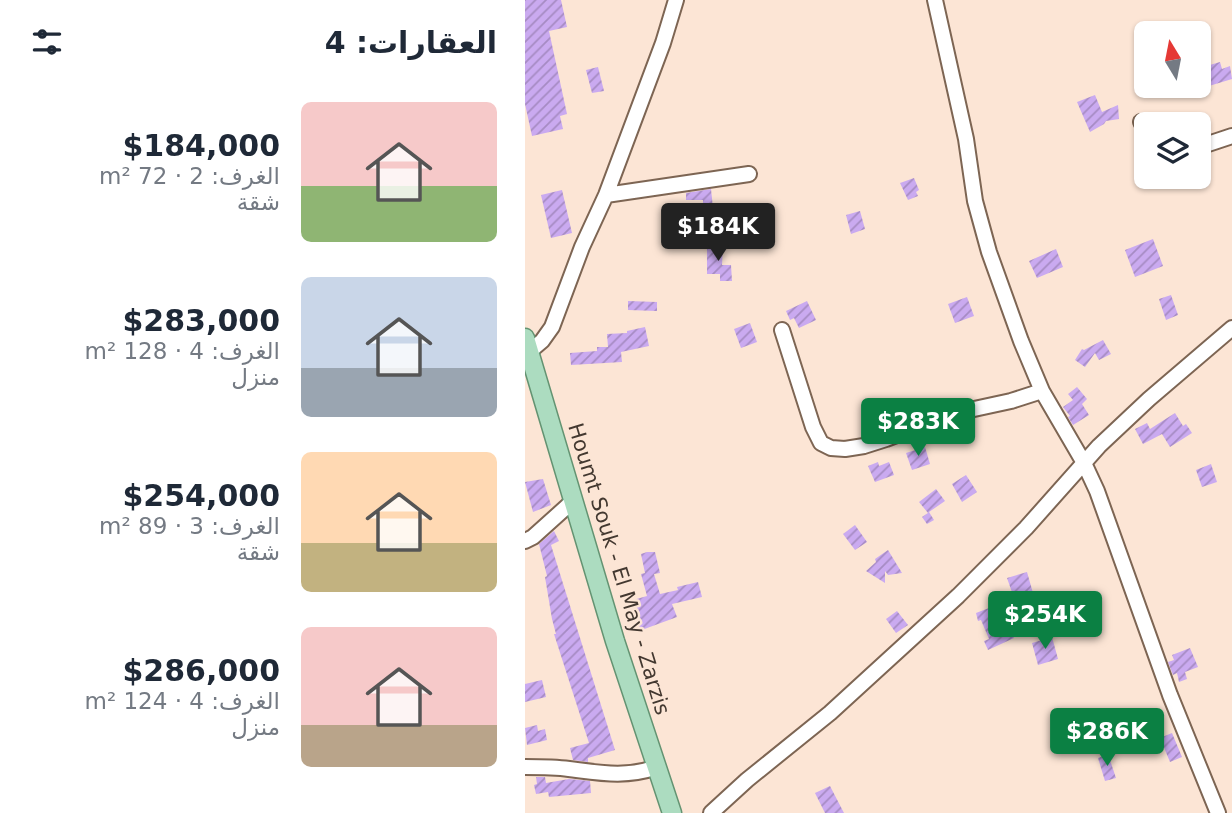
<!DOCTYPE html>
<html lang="ar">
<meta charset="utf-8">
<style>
body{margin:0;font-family:"DejaVu Sans","Noto Naskh Arabic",sans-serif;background:#f6f6f7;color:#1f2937;direction:rtl;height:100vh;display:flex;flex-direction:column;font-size:26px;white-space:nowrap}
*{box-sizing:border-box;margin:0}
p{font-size:23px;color:#747a83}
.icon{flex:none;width:38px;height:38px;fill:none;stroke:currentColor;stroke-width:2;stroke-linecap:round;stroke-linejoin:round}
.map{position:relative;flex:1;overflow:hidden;direction:ltr}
.details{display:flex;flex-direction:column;background:#fff;width:525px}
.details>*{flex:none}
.needle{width:46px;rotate:350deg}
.tools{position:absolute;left:609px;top:21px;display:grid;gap:14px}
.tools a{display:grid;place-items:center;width:77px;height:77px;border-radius:10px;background:#fff;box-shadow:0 2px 5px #0004;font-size:35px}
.price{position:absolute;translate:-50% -60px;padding:0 16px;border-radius:7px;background:#0b8043;color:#fff;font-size:23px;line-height:46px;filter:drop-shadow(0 2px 4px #0008)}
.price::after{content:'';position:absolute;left:50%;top:42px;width:21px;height:16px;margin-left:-10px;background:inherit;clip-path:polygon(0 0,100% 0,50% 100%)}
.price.selected{background:#222;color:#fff}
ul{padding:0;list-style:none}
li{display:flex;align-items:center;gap:21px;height:175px;padding:0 28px}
li span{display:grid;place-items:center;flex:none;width:196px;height:140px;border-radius:10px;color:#555}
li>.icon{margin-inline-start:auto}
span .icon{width:84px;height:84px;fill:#fffc;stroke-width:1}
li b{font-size:30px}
h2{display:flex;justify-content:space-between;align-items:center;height:84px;padding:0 28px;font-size:30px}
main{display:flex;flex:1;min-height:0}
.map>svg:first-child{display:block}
.building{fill:url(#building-hatch)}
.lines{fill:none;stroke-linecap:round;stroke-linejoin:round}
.minor-casing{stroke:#7d6553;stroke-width:18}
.major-casing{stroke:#649372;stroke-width:21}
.minor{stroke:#fff;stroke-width:14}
.major{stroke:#acdcc0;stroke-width:18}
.labels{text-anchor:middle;stroke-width:5;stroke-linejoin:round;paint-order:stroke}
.street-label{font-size:21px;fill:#433830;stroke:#fce5d5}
</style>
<main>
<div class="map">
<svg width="707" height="813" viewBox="0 0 707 813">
<defs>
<pattern id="building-hatch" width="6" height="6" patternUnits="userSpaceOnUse" patternTransform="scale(1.75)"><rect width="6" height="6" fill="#caaaf0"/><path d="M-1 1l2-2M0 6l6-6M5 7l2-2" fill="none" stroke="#a68bc3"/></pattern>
</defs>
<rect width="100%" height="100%" fill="#fce5d5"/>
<path class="building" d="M 0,0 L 36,0 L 42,27 L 24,31 L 42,114 L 35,116 L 38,129 L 7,136 L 0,104 Z
M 695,62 L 697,69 L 705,66 L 707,79 L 684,86 L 678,67 Z
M 73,67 L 79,91 L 67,93 L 61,70 Z
M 570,95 L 577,112 L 593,105 L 594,119 L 581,121 L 579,124 L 565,132 L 552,102 Z
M 389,178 L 394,190 L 391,192 L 393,196 L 383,200 L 375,183 Z
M 186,189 L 188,208 L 178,208 L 178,200 L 161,200 L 161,193 Z
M 37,190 L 47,233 L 26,238 L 16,195 Z
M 335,211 L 340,229 L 326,234 L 321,215 Z
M 628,239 L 638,266 L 610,277 L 600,250 Z
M 182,245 L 198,245 L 197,265 L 206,265 L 207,281 L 195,281 L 195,274 L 182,274 Z
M 531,249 L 538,267 L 512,278 L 504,261 Z
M 646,295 L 653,315 L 641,320 L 634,299 Z
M 442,297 L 449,316 L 430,323 L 423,304 Z
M 103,301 L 132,302 L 132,311 L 103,310 Z
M 282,301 L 291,320 L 274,328 L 269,318 L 265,320 L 261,311 Z
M 225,323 L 232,342 L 216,348 L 209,329 Z
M 120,327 L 124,346 L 96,352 L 97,362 L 46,365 L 45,353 L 72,351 L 72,347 L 83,347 L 82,334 L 102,333 L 102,331 Z
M 578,340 L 586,354 L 574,360 L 570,353 L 560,367 L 550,360 L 557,349 L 559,350 Z
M 552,387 L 562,399 L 557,404 L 564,415 L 548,425 L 543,417 L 545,416 L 538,407 L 548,400 L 543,394 Z
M 650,413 L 658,426 L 661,424 L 667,433 L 645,447 L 637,434 L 618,444 L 610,429 L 622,423 L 625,429 Z
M 400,447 L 405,464 L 387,470 L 381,453 Z
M 353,462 L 354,466 L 364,462 L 369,475 L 350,482 L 343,466 Z
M 686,464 L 692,482 L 677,487 L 671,470 Z
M 441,475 L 452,492 L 437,502 L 427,484 Z
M 18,479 L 26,505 L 8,512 L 0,482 Z
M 411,489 L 420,501 L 404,512 L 409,520 L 402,524 L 397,517 L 403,513 L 394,502 Z
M 330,525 L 342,542 L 330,550 L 318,534 Z
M 29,531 L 34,541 L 26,545 L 90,750 L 63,758 L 63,762 L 48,760 L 45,748 L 64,743 L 29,634 L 31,634 L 27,619 L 20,577 L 22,576 L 14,544 Z
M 363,550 L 377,573 L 363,575 L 360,571 L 360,583 L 341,571 L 351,562 L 350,559 Z
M 122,552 L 130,552 L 135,573 L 129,574 L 135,594 L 153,590 L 152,587 L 173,582 L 177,597 L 147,604 L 152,617 L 114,631 L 110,621 L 114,619 L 108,600 L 122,596 L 116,574 L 120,573 L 116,554 Z
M 502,572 L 508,593 L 489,598 L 482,578 Z
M 464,608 L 467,618 L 469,617 L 476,632 L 485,629 L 489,638 L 463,650 L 459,641 L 464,639 L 456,620 L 453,621 L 451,613 Z
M 372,611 L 383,625 L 371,633 L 361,619 Z
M 527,637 L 533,659 L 513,665 L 507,643 Z
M 665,648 L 673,667 L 660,672 L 662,679 L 654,682 L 652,673 L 648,675 L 643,662 L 649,660 L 647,655 Z
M 17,680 L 21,697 L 0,702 L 0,684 Z
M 12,725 L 13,731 L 20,729 L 22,740 L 2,745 L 0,728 Z
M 647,733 L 657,757 L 645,762 L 635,738 Z
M 583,754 L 591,778 L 580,781 L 573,758 Z
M 11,777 L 20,777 L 21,783 L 44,779 L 65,781 L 66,793 L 24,797 L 23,792 L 11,794 L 9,785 L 12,784 Z
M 305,786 L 319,813 L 300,813 L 290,793 Z"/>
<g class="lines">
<g class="minor-casing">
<path id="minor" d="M 410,0 L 441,139 L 450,201 L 464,252 L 496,341 L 517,391 L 559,463 L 572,491 L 645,695 L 693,813
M 616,122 L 621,130
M 674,147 L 707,136
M 81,195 L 224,174
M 257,330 L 288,427 L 296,443 L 306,448 L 320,449 L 339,446 L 361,439 L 426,414 L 486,401 L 517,391
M 0,352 L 4,352 L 17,341 L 27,327 L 57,247 L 81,195 L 138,43 L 151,0
M 0,541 L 8,537 L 48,501
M 0,767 C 15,767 30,767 44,769 C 76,773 101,778 132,767
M 186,813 L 222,780 L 305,713 L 433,596 L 501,528 L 574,446 L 624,399 L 707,328"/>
</g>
<g class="major-casing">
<path id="major" d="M 0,338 L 90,641 L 147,813"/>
</g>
<use href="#minor" class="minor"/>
<use href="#major" class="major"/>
</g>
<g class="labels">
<g class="street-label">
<text transform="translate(94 569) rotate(73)" y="7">Houmt Souk - El May - Zarzis</text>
</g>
</g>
</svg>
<div class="tools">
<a><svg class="needle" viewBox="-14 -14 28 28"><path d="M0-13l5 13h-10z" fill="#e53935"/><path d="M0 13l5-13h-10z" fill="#747a83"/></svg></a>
<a><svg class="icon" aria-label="layers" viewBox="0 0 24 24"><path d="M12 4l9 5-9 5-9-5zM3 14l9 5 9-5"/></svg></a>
</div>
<b class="price selected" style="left:193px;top:263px">$184K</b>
<b class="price" style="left:393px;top:458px">$283K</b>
<b class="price" style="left:520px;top:651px">$254K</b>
<b class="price" style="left:582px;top:768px">$286K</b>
</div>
<section class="details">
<h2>العقارات: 4<svg class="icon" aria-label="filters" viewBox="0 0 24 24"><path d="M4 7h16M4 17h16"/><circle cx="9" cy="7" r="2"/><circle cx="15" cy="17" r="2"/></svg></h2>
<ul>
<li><span style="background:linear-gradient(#f6c9c9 60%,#8fb573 0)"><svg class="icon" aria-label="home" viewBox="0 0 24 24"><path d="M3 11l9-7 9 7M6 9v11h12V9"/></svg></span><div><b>$184,000</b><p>الغرف: 2 · 72 m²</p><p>شقة</p></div></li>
<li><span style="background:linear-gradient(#c9d6e8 65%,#9aa5b1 0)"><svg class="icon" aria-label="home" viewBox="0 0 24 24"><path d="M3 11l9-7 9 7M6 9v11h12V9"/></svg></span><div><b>$283,000</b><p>الغرف: 4 · 128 m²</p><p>منزل</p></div></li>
<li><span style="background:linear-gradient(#ffd9b3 65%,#c2b280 0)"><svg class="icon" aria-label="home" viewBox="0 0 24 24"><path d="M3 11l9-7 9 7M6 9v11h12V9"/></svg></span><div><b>$254,000</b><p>الغرف: 3 · 89 m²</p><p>شقة</p></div></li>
<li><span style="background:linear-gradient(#f6c9c9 70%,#b9a48a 0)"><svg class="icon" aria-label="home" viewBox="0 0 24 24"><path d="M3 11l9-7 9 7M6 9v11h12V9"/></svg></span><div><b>$286,000</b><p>الغرف: 4 · 124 m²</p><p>منزل</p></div></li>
</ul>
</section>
</main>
